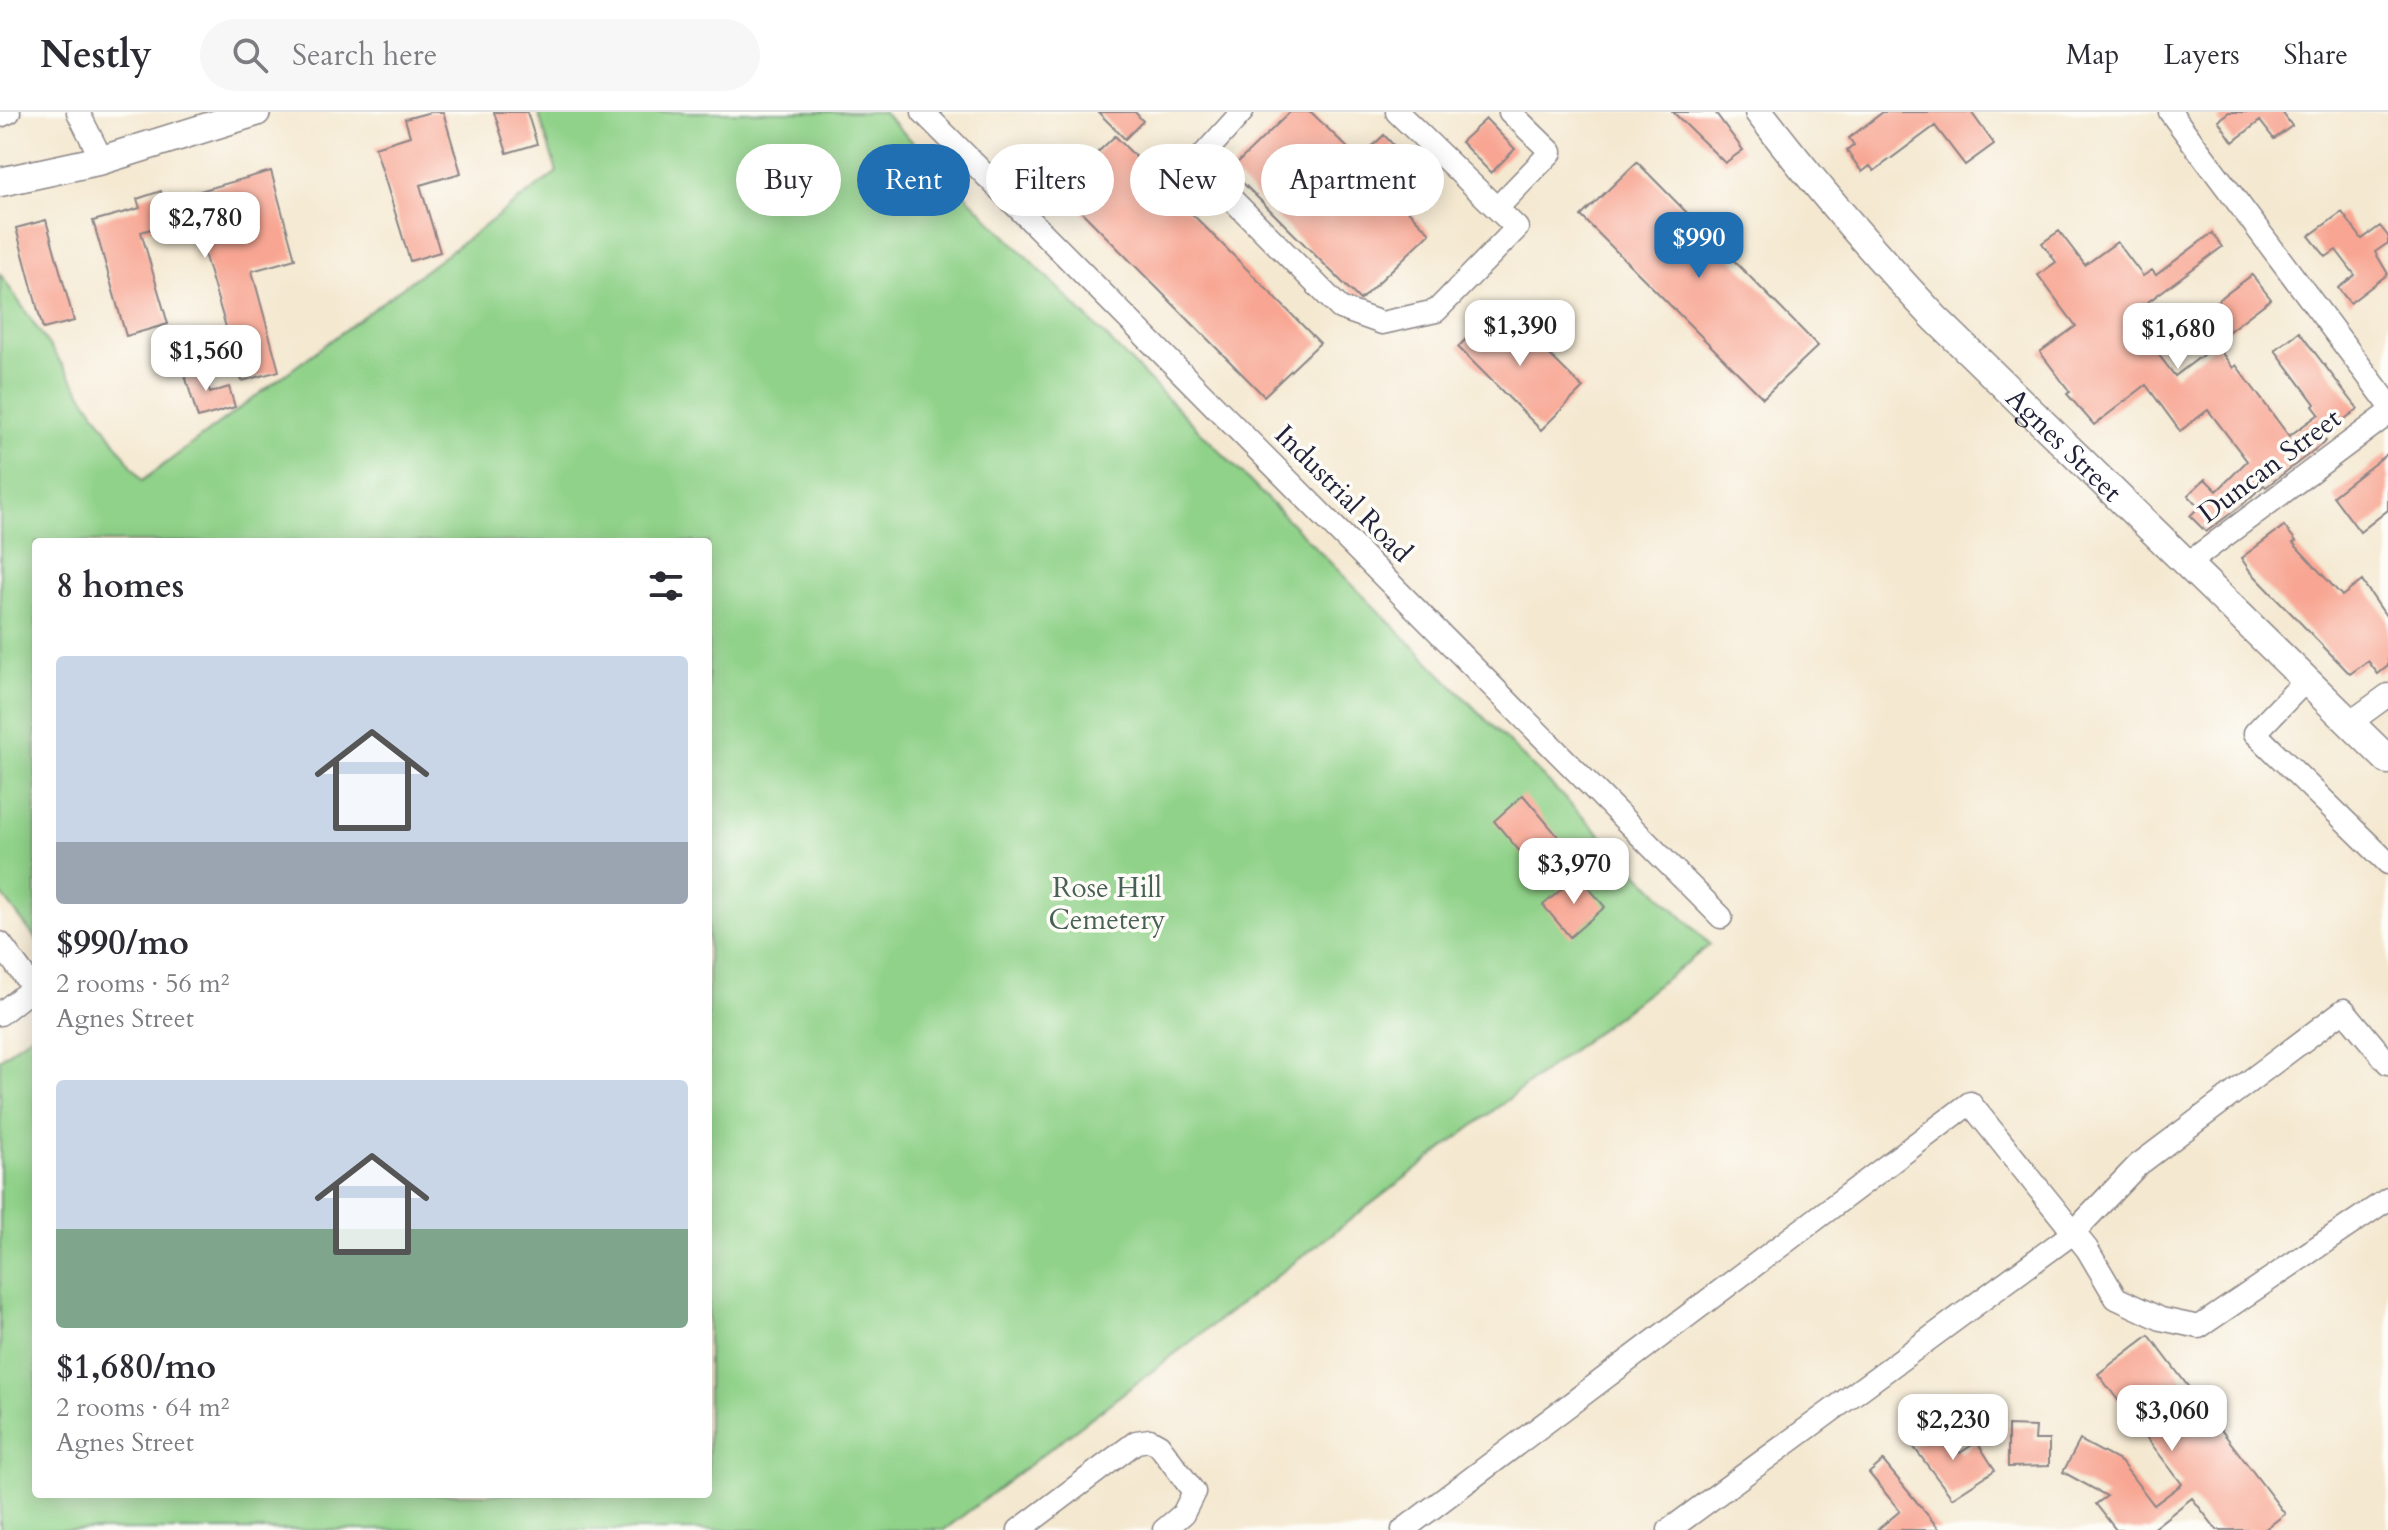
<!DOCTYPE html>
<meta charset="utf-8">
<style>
body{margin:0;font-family:Cardo,serif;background:#f7f7f7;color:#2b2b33;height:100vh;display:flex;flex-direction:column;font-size:30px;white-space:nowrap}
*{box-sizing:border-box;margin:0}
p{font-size:26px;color:#7c7c81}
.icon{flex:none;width:44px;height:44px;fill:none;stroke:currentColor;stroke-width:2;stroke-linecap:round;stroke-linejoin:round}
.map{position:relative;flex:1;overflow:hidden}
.details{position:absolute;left:32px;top:426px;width:680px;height:960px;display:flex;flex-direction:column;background:#fff;border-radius:8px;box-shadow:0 4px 20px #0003}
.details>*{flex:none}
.guide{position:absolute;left:736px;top:32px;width:760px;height:72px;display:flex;gap:16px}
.price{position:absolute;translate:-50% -68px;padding:0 18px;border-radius:16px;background:#fff;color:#222;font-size:26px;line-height:52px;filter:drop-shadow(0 2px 4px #0008)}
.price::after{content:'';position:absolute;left:50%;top:48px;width:24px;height:18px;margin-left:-12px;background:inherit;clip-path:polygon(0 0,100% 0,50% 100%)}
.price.current{background:#1f6fb2;color:#fff}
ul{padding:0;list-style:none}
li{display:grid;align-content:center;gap:16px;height:424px;padding:0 24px}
li span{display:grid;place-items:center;height:248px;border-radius:8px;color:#555}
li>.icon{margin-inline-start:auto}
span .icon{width:144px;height:144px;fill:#fffc;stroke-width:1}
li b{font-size:34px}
h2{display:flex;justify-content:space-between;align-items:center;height:96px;padding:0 24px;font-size:34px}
.pill{padding:0 28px;border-radius:36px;background:#fff;box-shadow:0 4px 20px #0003;font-size:28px;line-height:72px}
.pill.current{background:#1f6fb2;color:#fff}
header{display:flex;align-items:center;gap:48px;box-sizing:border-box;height:112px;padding:0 40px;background:#fff;border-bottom:2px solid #e1e1e2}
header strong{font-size:38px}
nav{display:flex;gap:44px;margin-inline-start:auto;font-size:28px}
.search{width:560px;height:72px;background:#f7f7f7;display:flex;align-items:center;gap:20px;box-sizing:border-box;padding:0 28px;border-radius:44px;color:#7c7c81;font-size:30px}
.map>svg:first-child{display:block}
.green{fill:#90d289;stroke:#597a62;stroke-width:2}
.building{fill:#f8a693}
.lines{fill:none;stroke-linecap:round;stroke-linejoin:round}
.minor-casing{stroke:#8b8586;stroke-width:25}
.major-casing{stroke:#8b8586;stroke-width:31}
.minor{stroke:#fff;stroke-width:22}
.major{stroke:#fff;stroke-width:28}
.labels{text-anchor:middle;stroke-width:7;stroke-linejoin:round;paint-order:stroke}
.street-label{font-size:28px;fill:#22223b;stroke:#fdfcf7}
.park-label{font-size:28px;fill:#486056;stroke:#fdfcf7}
</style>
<header>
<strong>Nestly</strong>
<div class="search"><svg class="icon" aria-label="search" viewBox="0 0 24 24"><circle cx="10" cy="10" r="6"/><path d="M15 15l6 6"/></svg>Search here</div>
<nav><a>Map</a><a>Layers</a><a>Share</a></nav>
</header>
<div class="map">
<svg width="2388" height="1418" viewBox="0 0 2388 1418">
<rect width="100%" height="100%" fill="#fdfcf7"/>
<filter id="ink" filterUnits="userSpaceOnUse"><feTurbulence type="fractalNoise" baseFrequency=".0125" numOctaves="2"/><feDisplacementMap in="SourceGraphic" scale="16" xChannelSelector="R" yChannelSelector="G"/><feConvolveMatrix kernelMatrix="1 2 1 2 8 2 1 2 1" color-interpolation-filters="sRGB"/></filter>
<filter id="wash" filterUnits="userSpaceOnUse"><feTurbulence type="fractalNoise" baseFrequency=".006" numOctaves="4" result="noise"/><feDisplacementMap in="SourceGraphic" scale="32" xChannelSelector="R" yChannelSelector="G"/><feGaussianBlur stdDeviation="1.8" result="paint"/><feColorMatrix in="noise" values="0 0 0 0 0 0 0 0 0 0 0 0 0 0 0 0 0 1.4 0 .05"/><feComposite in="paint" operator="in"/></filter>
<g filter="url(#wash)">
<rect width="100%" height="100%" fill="#f4e8d0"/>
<path class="green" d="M 538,0 L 883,0 L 1710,833 L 944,1418 L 0,1418 L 0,947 L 36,919 L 36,1382 L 708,1382 L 708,430 L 36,430 L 36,827 L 0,780 L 0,162 L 142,369 L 557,60 Z"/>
<g id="blocks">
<path class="building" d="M 431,0 L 443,0 L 461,61 L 420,73 L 440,140 L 410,149 L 375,35 L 410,24 L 405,7 Z
M 494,0 L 527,0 L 537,32 L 507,41 Z
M 1098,0 L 1135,0 L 1143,9 L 1125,27 Z
M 1290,0 L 1311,0 L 1359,47 L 1384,23 L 1399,39 L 1374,64 L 1430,121 L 1360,188 L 1230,58 Z
M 1673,0 L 1715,0 L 1743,38 L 1725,51 Z
M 1883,0 L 1971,0 L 1994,32 L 1965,53 L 1935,14 L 1874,59 L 1870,54 L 1862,60 L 1847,39 L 1854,33 L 1849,26 Z
M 2229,0 L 2282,0 L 2292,14 L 2274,27 L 2260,9 L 2233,30 L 2218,8 Z
M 1486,7 L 1515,37 L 1491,61 L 1461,30 Z
M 1115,24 L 1320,231 L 1264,284 L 1059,77 Z
M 1637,50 L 1818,234 L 1763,286 L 1581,104 Z
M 271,59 L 295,147 L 252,159 L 279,259 L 242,269 L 193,104 L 141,120 L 168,212 L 126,224 L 93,109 L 140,96 L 137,87 L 161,79 L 164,89 Z
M 2342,100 L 2362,127 L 2380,114 L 2388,124 L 2388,131 L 2375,140 L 2388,162 L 2350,191 L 2338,176 L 2355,163 L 2336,138 L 2326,145 L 2309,124 Z
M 46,108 L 74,209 L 43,217 L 16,116 Z
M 2059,119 L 2085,153 L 2117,130 L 2143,164 L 2152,158 L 2156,163 L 2212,121 L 2222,135 L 2129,204 L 2175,264 L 2216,233 L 2233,256 L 2236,253 L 2289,324 L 2319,302 L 2313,294 L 2315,292 L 2275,238 L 2299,220 L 2358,297 L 2322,324 L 2326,329 L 2266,375 L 2264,373 L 2242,393 L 2206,420 L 2190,404 L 2199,395 L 2188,383 L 2205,367 L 2217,379 L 2247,349 L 2208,298 L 2180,319 L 2146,273 L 2094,313 L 2067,282 L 2070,280 L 2040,240 L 2076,214 L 2038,163 L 2056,150 L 2042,131 Z
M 2252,163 L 2271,187 L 2213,231 L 2194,206 Z
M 1500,193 L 1583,276 L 1541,318 L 1458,235 Z
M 201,251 L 210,281 L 229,275 L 235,295 L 198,306 L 183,257 Z
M 2388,341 L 2388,398 L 2360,420 L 2333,384 Z
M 2284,414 L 2296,429 L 2293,431 L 2342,484 L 2362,469 L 2388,507 L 2388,554 L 2378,562 L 2368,549 L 2350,562 L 2250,459 L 2241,446 Z
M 1523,683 L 1562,729 L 1532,754 L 1494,709 Z
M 1578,763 L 1605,795 L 1570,825 L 1543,793 Z
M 2149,1223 L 2285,1402 L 2264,1418 L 2217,1418 L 2192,1386 L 2151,1418 L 2116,1418 L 2096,1392 L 2107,1384 L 2063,1360 L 2080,1328 L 2121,1350 L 2154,1393 L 2182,1372 L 2098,1262 Z
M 2008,1314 L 2036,1315 L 2035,1328 L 2049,1328 L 2049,1354 L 2008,1355 Z
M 1940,1315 L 1960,1341 L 1977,1330 L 1995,1358 L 1952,1386 L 1913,1334 Z
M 1883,1349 L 1940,1418 L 1877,1418 L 1900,1399 L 1869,1361 Z"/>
</g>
</g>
<g filter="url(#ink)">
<use href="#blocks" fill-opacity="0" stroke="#8b8586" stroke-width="2"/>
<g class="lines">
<g class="minor-casing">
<path id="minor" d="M 78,0 L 102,48
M 923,0 L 1721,805
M 1242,0 L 1196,51 L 1340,196 L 1382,211 L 1436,199 L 1517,116 L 1397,0
M 2170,0 L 2388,291
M 0,4 L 9,0
M 1497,96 L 1551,40 L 1510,0
M 2187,452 L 2388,302
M 2307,567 L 2255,621 L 2388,751
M 2351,610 L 2388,583
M 0,831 L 33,876 L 0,902
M 1019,1418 L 1136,1330 L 1150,1328 L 1159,1333 L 1194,1380 L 1183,1402 L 1164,1418
M 1403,1418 L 1970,991 L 2087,1137 L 2116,1186 L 2161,1207 L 2199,1215 L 2388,1087
M 1669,1418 L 2073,1121 L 2138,1053 L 2344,898 L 2388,951"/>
</g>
<g class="major-casing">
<g id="major">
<path id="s1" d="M 1759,0 C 1814,72 1873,140 1935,206 L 2388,648"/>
<path d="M 0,70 L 102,48 L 256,0"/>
</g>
</g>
<use href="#minor" class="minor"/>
<use href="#major" class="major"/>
</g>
</g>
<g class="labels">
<g class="street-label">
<text dy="10" stroke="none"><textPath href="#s1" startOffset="452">Agnes Street</textPath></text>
<text transform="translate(2269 353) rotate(-37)" y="10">Duncan Street</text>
<text transform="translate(1344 381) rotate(45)" y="10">Industrial Road</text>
</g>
<g class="park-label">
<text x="1107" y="785">Rose Hill<tspan x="1107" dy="32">Cemetery</tspan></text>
</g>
</g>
</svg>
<b class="price" style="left:205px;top:148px">$2,780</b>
<b class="price current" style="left:1699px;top:168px">$990</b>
<b class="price" style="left:1520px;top:256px">$1,390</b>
<b class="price" style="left:2178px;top:259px">$1,680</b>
<b class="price" style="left:206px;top:281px">$1,560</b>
<b class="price" style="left:1574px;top:794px">$3,970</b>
<b class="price" style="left:2172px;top:1341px">$3,060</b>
<b class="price" style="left:1953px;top:1350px">$2,230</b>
<div class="guide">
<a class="pill">Buy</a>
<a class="pill current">Rent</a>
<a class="pill">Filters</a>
<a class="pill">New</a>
<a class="pill">Apartment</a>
</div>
<section class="details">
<h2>8 homes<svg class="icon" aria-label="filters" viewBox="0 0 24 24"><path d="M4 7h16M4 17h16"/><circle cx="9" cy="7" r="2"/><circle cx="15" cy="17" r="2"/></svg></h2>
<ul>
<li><span style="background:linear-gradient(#c9d6e8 75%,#9aa5b1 0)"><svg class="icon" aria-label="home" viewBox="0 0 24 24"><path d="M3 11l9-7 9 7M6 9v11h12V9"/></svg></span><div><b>$990/mo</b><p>2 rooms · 56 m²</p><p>Agnes Street</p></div></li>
<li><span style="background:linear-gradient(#c9d6e8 60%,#7fa58c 0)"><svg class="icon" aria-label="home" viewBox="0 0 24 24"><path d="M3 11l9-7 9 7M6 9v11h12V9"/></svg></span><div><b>$1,680/mo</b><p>2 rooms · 64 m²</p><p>Agnes Street</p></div></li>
</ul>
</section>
</div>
